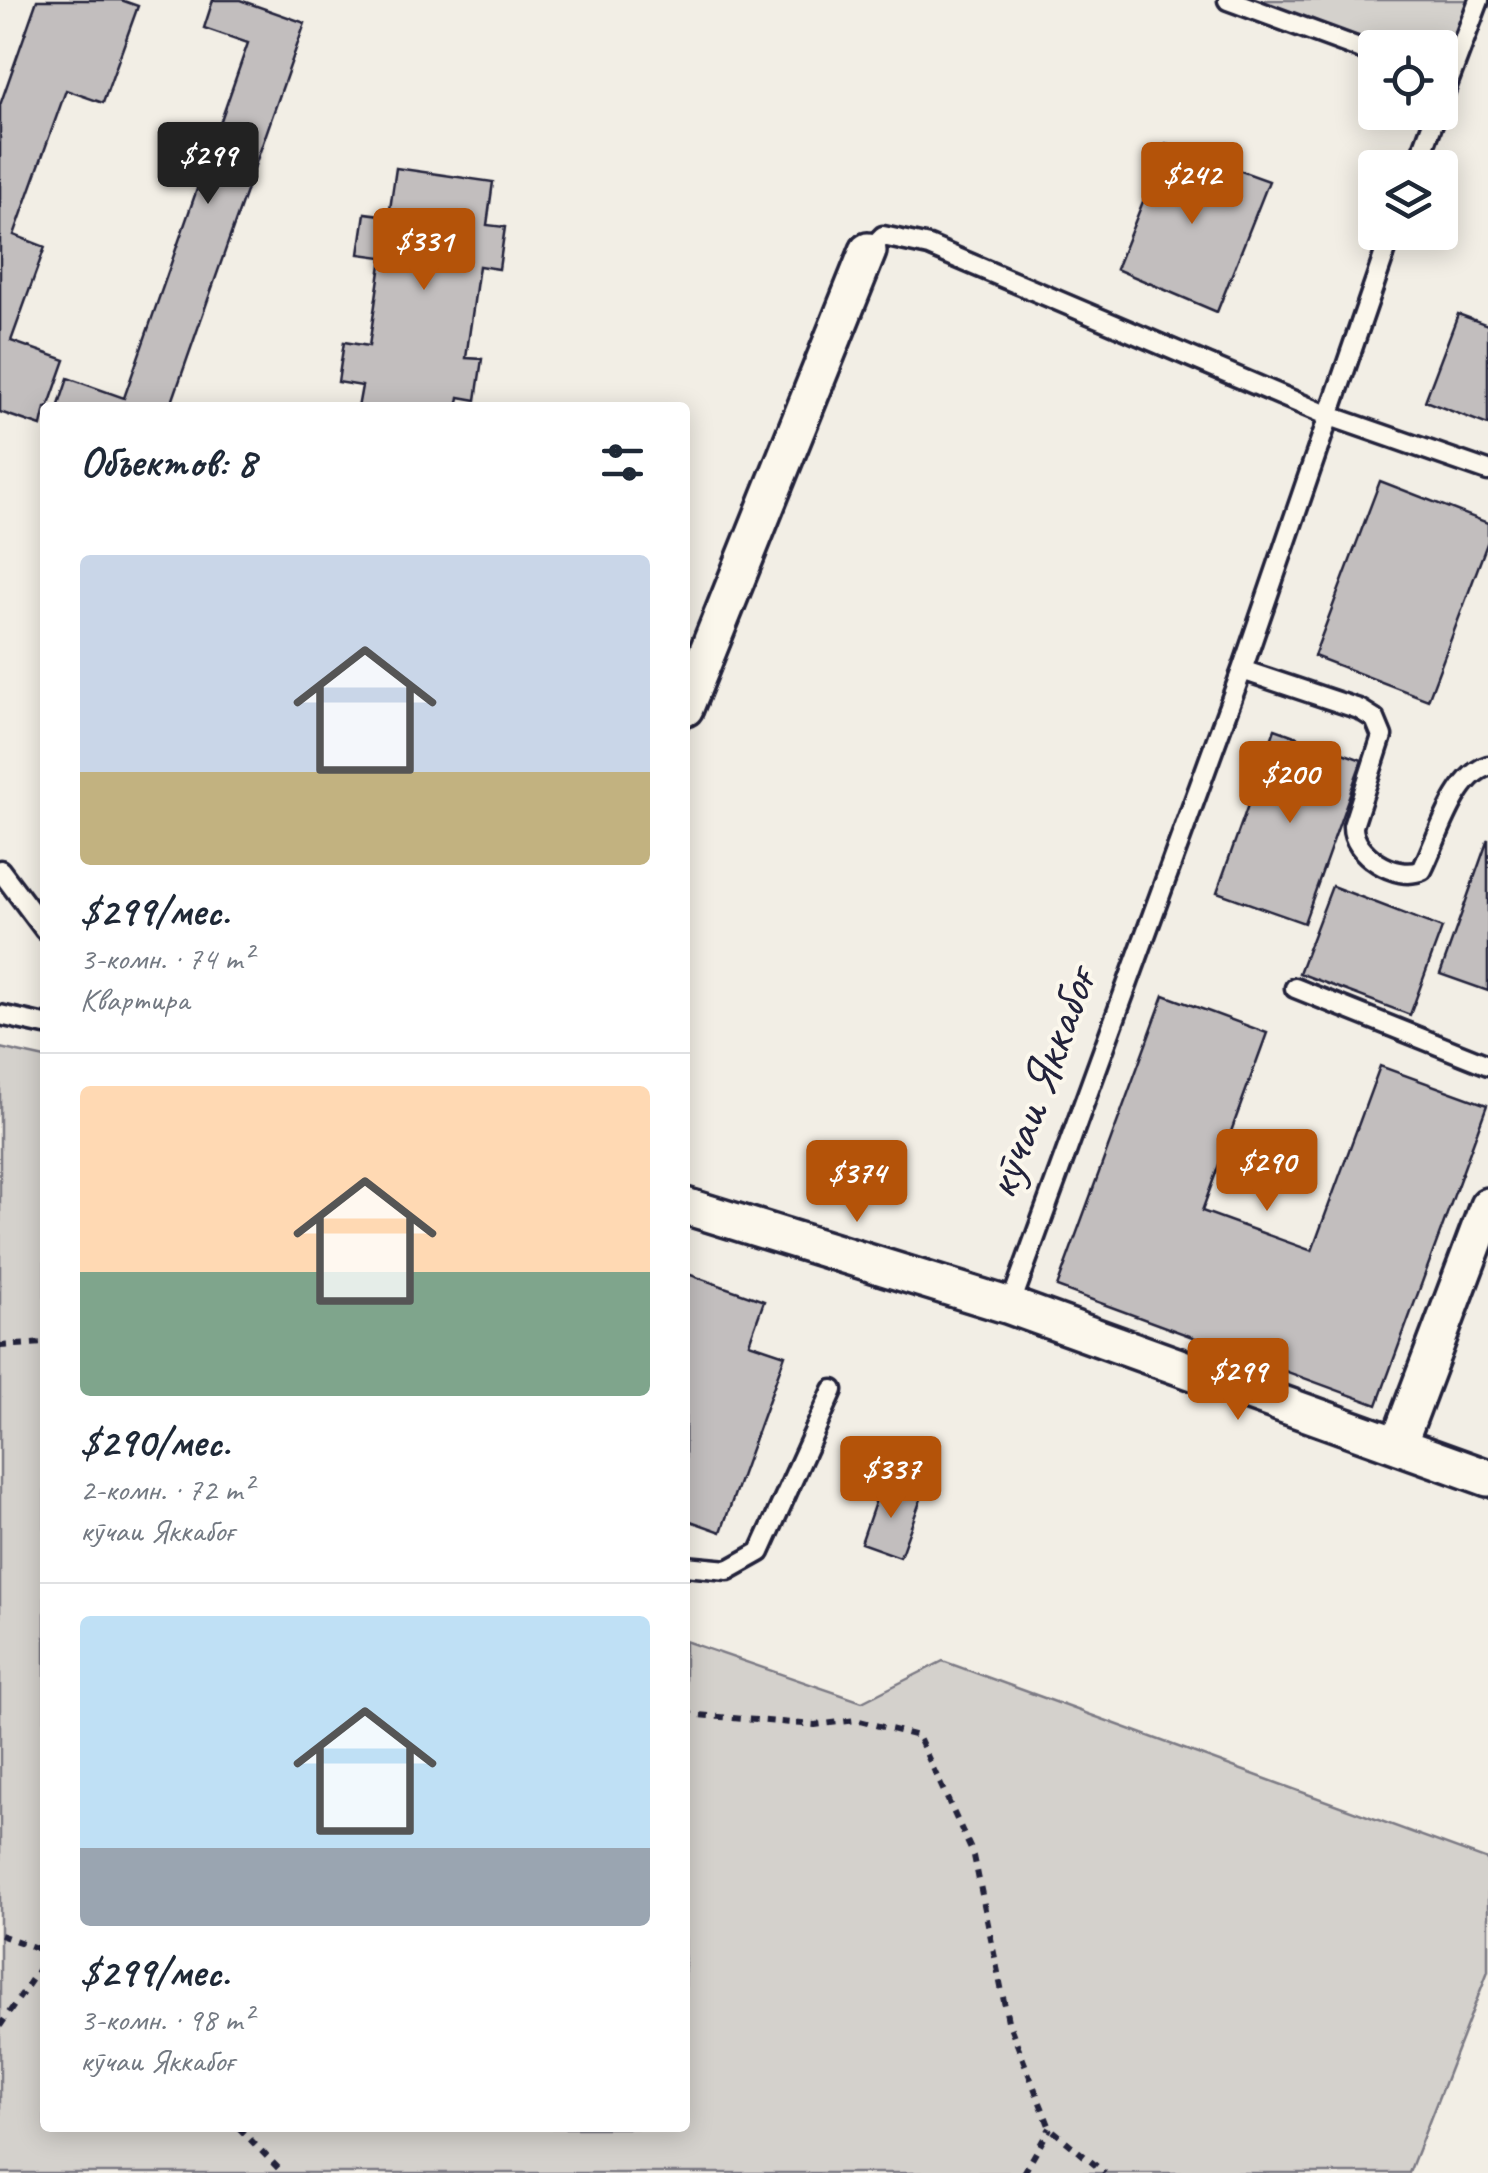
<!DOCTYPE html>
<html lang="ru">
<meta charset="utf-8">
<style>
body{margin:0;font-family:Caveat,sans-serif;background:#f2f2f3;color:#1f2937;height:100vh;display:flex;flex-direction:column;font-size:38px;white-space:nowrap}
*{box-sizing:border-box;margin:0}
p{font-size:32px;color:#747a83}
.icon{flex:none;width:55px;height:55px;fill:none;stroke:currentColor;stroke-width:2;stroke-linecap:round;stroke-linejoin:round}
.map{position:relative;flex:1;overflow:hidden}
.sheet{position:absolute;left:40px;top:402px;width:650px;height:1730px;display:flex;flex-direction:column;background:#fff;border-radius:10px;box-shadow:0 5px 25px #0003}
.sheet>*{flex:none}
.tools{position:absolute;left:1358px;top:30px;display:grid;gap:20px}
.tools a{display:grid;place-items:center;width:100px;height:100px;border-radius:10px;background:#fff;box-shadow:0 5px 25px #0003;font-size:50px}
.price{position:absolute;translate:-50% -85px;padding:0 22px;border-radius:10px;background:#b45309;color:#fff;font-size:32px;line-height:65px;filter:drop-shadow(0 2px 5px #0008)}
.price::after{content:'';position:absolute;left:50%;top:60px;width:30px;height:22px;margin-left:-15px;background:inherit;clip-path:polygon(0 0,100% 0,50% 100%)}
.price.active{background:#222;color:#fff}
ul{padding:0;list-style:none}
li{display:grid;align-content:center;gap:20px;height:530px;padding:0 40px}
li+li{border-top:2px solid #e0e1e3}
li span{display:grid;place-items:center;height:310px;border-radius:10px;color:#555}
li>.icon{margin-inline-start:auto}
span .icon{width:180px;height:180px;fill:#fffc;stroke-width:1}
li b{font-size:42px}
h2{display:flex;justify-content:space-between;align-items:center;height:120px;padding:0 40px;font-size:42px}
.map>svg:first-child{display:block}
.green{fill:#d4d1cc;stroke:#7b7a84;stroke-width:2.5}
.building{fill:#c2bebe;stroke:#22223b;stroke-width:2.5}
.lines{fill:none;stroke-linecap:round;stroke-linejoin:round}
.lane-casing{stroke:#22223b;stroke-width:25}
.street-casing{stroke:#22223b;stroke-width:42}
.path{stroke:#22223b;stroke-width:6;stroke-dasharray:8 8;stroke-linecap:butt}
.lane{stroke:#fbf7ec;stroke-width:18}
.street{stroke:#fbf7ec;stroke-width:35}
.labels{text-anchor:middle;stroke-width:8;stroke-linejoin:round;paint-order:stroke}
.street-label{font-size:50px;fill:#22223b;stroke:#fbf7ec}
</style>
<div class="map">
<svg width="1488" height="2173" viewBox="0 0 1488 2173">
<rect width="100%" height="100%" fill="#f2eee5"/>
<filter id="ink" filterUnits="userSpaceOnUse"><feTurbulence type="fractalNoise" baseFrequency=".01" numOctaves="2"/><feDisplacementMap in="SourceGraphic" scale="20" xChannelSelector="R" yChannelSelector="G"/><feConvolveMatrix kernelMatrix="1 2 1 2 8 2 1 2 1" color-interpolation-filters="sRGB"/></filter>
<g filter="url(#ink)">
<path class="green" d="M 1241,0 L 1480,0 L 1449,81 L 1440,78 L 1440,48 L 1375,48 Z
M 0,1048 L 45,1058 L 45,2128 L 685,2128 L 685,1641 L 862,1702 L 943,1661 L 1488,1860 L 1488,1971 L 1409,2173 L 0,2173 Z"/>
<path class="building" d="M 37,0 L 121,0 L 138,6 L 103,103 L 66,90 L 14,235 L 45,247 L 11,341 L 65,360 L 48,408 L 45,408 L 41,426 L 0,412 L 0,105 Z
M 213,0 L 240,0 L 305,23 L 170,408 L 58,408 L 68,378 L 124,398 L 248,43 L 204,28 Z
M 1166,144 L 1269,181 L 1217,312 L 1116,269 Z
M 396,168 L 493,182 L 487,225 L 505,227 L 499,269 L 479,266 L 466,358 L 482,359 L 476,400 L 459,397 L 457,408 L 358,408 L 362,386 L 338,382 L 344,342 L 369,346 L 382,257 L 359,254 L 365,213 L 389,216 Z
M 1458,314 L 1488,325 L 1488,425 L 1425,401 Z
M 1380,481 L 1488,523 L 1488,541 L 1428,700 L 1314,656 Z
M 1275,729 L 1362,760 L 1304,923 L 1217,892 Z
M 1488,839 L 1488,991 L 1440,974 Z
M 1332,886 L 1442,928 L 1410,1015 L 1299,973 Z
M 1164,995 L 1267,1033 L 1202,1211 L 1312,1251 L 1380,1066 L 1487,1105 L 1377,1405 L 1057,1287 Z
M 685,1273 L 764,1301 L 749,1343 L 785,1355 L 721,1532 L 685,1519 Z
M 881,1485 L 921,1499 L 900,1557 L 861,1543 Z"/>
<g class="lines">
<g class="lane-casing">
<path id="lane" d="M 1228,0 L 1375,54
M 1440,104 L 1479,0
M 1416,168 L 1437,112
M 868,251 L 883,236 L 929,246 L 1327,415 L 1488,471
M 1242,670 L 1359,709 L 1375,719 L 1382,736 L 1353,826 C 1352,854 1397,882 1422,870 C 1437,841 1455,775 1488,766
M 0,870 L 45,930
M 1295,988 L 1488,1065
M 0,1015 L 45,1025
M 1010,1306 L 1242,670 L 1392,232
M 685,1566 L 728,1570 L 760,1552 L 833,1390"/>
</g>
<g class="street-casing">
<path id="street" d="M 685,708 L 868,251
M 685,1206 L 1010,1306 L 1488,1478
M 1398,1445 L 1488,1206"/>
</g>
<path class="path" d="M 0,1346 L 45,1343
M 685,1714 L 815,1725 L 856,1720 L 918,1736 L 974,1856 L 1008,2021 L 1050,2128 L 1105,2173
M 0,1935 L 45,1951
M 0,2026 L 45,1960
M 239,2128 L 283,2173
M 1024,2173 L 1050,2128"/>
<use href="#lane" class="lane"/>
<use href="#street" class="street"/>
</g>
</g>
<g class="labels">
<g class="street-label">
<text transform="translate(1038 1083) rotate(-70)" y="18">кӯчаи Яккабоғ</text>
</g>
</g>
</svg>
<div class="tools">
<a><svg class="icon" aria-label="locate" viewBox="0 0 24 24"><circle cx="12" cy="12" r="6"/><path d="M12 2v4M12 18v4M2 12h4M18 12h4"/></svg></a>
<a><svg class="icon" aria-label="layers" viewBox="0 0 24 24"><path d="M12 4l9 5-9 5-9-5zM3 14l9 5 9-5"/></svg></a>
</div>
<b class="price active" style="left:208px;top:207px">$299</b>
<b class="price" style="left:1192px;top:227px">$242</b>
<b class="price" style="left:424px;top:293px">$331</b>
<b class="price" style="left:1290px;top:826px">$200</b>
<b class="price" style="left:1267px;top:1214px">$290</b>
<b class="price" style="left:857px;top:1225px">$374</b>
<b class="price" style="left:1238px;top:1423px">$299</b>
<b class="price" style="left:891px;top:1521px">$337</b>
<section class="sheet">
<h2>Объектов: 8<svg class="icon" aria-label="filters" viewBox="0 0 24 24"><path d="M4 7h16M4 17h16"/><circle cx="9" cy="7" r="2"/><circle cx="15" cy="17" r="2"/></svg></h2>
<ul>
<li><span style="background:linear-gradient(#c9d6e8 70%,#c2b280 0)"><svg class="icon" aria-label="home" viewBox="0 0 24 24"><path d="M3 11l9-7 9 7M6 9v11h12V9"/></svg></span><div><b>$299/мес.</b><p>3-комн. · 74 m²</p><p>Квартира</p></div></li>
<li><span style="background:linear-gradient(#ffd9b3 60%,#7fa58c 0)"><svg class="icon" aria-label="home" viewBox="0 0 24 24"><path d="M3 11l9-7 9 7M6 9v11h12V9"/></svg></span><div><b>$290/мес.</b><p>2-комн. · 72 m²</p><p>кӯчаи Яккабоғ</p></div></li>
<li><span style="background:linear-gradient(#bfe0f5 75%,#9aa5b1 0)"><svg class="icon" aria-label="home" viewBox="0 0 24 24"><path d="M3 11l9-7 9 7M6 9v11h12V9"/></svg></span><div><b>$299/мес.</b><p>3-комн. · 98 m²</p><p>кӯчаи Яккабоғ</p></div></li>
</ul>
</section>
</div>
